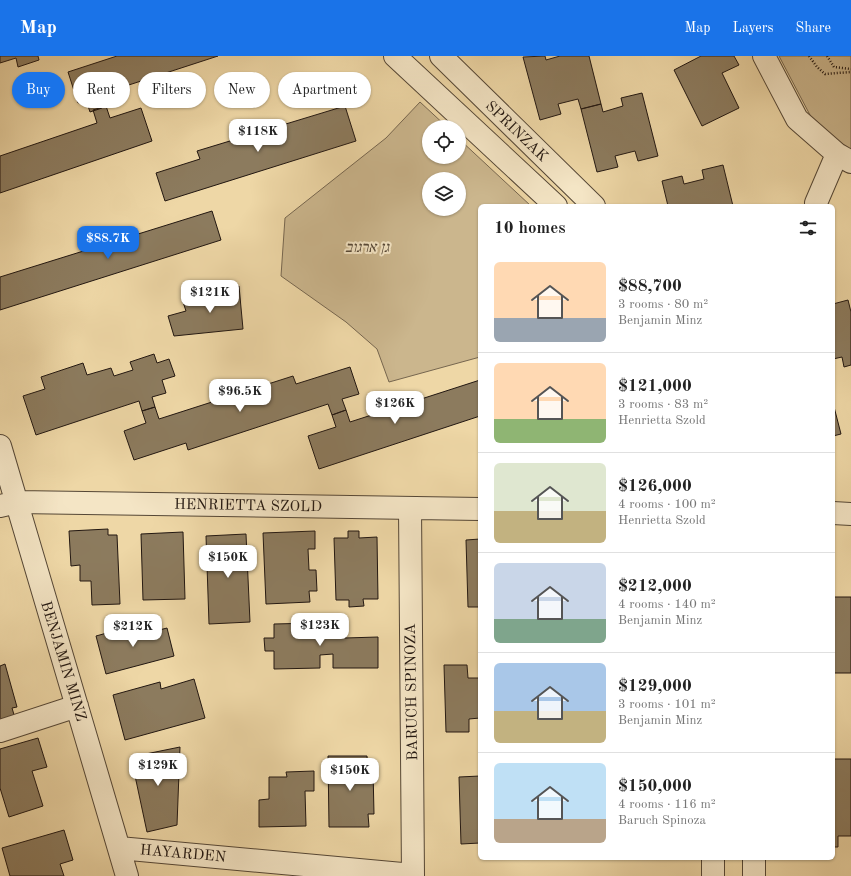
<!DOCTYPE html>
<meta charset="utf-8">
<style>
body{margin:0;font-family:"Old Standard TT","Frank Ruhl Libre",serif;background:#f2f2f2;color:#222;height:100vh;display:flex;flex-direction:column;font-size:15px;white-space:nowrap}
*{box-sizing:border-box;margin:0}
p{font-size:13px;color:#767676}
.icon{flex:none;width:22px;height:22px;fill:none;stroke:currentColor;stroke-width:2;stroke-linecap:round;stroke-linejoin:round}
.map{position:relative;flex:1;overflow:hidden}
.sheet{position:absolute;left:478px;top:148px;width:357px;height:656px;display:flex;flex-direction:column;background:#fff;border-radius:6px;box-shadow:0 1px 3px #0004}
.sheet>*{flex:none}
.top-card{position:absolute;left:12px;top:16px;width:380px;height:36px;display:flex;gap:8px}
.controls{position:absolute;left:422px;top:64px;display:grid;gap:8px}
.controls a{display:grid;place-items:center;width:44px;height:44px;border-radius:50%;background:#fff;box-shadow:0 1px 3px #0004;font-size:20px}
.price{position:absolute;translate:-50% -34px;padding:0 9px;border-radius:8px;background:#fff;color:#222;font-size:13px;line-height:26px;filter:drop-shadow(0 1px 2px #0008)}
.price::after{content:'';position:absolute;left:50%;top:24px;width:12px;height:9px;margin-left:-6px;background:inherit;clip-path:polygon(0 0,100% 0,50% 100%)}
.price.current{background:#1a73e8;color:#fff}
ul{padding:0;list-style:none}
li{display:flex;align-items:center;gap:12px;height:100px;padding:0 16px}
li+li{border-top:1px solid #e0e0e0}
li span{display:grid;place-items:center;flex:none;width:112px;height:80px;border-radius:6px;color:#555}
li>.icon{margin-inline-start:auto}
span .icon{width:48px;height:48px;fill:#fffc;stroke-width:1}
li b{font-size:17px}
h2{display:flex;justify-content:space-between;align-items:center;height:48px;padding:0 16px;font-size:17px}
.tag{padding:0 14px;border-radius:18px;background:#fff;box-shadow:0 1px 3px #0004;font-size:14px;line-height:36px}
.tag.current{background:#1a73e8;color:#fff}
header{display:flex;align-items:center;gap:24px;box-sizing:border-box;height:56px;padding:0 20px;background:#1a73e8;color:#fff}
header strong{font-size:19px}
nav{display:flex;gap:22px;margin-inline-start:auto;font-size:14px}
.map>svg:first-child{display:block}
.green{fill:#cbb68d;stroke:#76664f;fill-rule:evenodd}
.building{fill:#8c7b5e;stroke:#221711}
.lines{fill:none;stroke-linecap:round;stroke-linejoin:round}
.minor-casing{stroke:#554736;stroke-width:24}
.path{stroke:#221711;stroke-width:2.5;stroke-dasharray:1 2;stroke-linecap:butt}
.minor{stroke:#f4e5c5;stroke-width:22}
.labels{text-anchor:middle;stroke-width:4;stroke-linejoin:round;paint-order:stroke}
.street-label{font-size:15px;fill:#221711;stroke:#f4e5c5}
.park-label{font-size:15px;font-style:italic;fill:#554736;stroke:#f4e5c5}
</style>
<header>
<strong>Map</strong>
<nav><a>Map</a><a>Layers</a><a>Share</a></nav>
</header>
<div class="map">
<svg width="851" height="820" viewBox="0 0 851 820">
<rect width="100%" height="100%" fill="#eed7a6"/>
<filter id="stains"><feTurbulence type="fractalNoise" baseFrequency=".005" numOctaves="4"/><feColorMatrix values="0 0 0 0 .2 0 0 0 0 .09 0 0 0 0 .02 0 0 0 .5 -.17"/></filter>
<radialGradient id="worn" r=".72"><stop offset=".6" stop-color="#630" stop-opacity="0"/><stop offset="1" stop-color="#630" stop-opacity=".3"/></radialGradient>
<path class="green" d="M 779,0 L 851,0 L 851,94 L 841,89 L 810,59 Z
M 420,46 L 447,71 L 429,71 L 429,101 L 459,101 L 459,83 L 531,150 L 480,150 L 480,301 L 389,326 L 377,293 L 346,266 L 281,220 L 285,162 L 386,82 ZM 429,123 L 459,123 L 459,153 L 429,153 Z"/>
<path class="building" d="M 0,0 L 38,0 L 39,4 L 18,11 L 16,2 L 0,7 Z
M 117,0 L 218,0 L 98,39 L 102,52 L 90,56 L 86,44 L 78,47 L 68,16 Z
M 545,0 L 546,4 L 560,0 L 589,0 L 601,48 L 581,53 L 578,43 L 558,48 L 561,58 L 540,64 L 523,1 Z
M 701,0 L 734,0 L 739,9 L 722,17 L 739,52 L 702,70 L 674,14 Z
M 642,37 L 658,100 L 638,105 L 635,95 L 615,100 L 618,111 L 597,116 L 581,53 L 601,48 L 603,56 L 623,50 L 621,42 Z
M 106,50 L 110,62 L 141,52 L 152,85 L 0,137 L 0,100 L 97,67 L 93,54 Z
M 345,50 L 356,85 L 165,145 L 156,117 L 200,103 L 197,95 Z
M 723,109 L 733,150 L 668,150 L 662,125 L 682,120 L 684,128 L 704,123 L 702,114 Z
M 212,155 L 221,184 L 0,254 L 0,221 Z
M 239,230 L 243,273 L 174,280 L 168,260 L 186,255 L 183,246 Z
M 848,244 L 851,256 L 851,309 L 844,311 L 842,301 L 833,303 L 833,248 Z
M 154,298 L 157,307 L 169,303 L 175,320 L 162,324 L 166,337 L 152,341 L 155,351 L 142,355 L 139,345 L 36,379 L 23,340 L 45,333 L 41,321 L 83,307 L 87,319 L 111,312 L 114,320 L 133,314 L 130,306 Z
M 350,311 L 359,338 L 342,343 L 346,354 L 332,359 L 328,348 L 188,394 L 186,387 L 134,404 L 124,375 L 146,367 L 142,355 L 155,351 L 159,363 L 293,320 L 296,328 Z
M 480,324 L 480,360 L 319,413 L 308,380 L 336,371 L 332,359 L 346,354 L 350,366 Z
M 833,347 L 841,378 L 833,380 Z
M 108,473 L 108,479 L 117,479 L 120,548 L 92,549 L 91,525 L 80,525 L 80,509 L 71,510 L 69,475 Z
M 315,475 L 315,493 L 308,493 L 309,514 L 316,514 L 317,535 L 309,535 L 310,546 L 266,548 L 263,477 Z
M 348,475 L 359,475 L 359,482 L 377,481 L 378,543 L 363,543 L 364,550 L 349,551 L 349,544 L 336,544 L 334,482 L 348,482 Z
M 183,476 L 185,543 L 143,544 L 141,478 Z
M 246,478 L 250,566 L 209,568 L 206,480 Z
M 480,483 L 480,551 L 468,551 L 466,484 Z
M 833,541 L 851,541 L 851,617 L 833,617 Z
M 316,567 L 317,574 L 333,574 L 332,567 L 345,567 L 345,582 L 378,581 L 378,612 L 333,612 L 333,598 L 320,599 L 320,612 L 274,613 L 274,595 L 265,595 L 264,582 L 274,582 L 274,568 Z
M 125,572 L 127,576 L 143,572 L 144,578 L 167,572 L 174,600 L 106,618 L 96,580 Z
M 5,608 L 17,651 L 12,652 L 15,662 L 0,666 L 0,610 Z
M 444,609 L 467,609 L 468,622 L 480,622 L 480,662 L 469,663 L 469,676 L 446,676 Z
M 194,623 L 205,662 L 125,684 L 113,639 L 160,626 L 161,633 Z
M 38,682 L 47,711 L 32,715 L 43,750 L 9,761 L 0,732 L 0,693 Z
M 180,691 L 177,769 L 147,776 L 131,701 Z
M 328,700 L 367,700 L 368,714 L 373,714 L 374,758 L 368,758 L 369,771 L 329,771 Z
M 833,703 L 851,703 L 851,780 L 838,780 L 838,791 L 833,791 Z
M 314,715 L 314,735 L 305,735 L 306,770 L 259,771 L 259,744 L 269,743 L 269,721 L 287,721 L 286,716 Z
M 480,720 L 480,787 L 461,788 L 459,721 Z
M 64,774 L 73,804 L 60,808 L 64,820 L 10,820 L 2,792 Z"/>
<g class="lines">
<g class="minor-casing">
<path id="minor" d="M 395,0 L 556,150
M 441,0 L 594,150
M 764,0 L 797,63 L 837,98 L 851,106
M 816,150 L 816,147 L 837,98
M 0,390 L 127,820
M 0,450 L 17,446 L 480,453
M 410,452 L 413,820
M 833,457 L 851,458
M 0,675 L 77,650
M 119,792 L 413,819
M 754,802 L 754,820
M 713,820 L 713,802"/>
</g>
<path class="path" d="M 809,0 L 817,11 L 825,18 L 851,16
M 827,0 L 834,11 L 851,13"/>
<use href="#minor" class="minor"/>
</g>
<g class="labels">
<g class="street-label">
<text transform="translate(517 75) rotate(44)" y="5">SPRINZAK</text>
<text transform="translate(248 449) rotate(1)" y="5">HENRIETTA SZOLD</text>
<text transform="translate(64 605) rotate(73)" y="5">BENJAMIN MINZ</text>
<text transform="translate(411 636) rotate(-91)" y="5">BARUCH SPINOZA</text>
<text transform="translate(183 797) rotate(5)" y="5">HAYARDEN</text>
</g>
<g class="park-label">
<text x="367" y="196">גן ארגוב</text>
</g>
</g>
<rect width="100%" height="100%" filter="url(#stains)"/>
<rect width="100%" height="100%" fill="url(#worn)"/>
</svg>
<div class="controls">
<a><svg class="icon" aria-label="locate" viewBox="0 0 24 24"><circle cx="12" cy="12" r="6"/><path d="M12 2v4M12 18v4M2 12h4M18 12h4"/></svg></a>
<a><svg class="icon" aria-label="layers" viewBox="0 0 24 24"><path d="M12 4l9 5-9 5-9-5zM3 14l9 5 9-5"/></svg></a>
</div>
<b class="price" style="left:258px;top:97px">$118K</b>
<b class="price current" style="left:108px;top:204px">$88.7K</b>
<b class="price" style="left:210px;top:258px">$121K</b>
<b class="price" style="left:240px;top:357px">$96.5K</b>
<b class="price" style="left:395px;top:369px">$126K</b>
<b class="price" style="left:228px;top:523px">$150K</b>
<b class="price" style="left:320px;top:591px">$123K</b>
<b class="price" style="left:133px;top:592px">$212K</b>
<b class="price" style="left:158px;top:731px">$129K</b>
<b class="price" style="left:350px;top:736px">$150K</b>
<div class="top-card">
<a class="tag current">Buy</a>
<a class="tag">Rent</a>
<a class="tag">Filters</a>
<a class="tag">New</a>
<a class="tag">Apartment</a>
</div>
<section class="sheet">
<h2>10 homes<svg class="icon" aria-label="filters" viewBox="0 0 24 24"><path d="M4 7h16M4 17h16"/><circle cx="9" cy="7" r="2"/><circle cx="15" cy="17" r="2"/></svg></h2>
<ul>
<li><span style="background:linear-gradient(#ffd9b3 70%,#9aa5b1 0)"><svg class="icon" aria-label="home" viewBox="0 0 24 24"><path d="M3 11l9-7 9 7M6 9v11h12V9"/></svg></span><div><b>$88,700</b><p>3 rooms · 80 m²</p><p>Benjamin Minz</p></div></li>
<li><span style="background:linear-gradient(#ffd9b3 70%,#8fb573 0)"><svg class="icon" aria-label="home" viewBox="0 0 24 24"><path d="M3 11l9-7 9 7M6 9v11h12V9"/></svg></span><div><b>$121,000</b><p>3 rooms · 83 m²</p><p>Henrietta Szold</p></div></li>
<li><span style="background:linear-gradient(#dfe7d0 60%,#c2b280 0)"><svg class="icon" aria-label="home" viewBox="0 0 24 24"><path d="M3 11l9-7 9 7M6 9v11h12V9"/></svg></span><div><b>$126,000</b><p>4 rooms · 100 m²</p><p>Henrietta Szold</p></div></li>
<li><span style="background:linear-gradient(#c9d6e8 70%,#7fa58c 0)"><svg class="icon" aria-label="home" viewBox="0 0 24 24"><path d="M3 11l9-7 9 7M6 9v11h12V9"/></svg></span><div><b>$212,000</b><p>4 rooms · 140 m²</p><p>Benjamin Minz</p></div></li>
<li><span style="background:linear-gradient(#a9c7e8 60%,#c2b280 0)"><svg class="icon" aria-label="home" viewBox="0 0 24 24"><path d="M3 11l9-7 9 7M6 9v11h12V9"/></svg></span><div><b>$129,000</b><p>3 rooms · 101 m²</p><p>Benjamin Minz</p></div></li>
<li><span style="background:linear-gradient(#bfe0f5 70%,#b9a48a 0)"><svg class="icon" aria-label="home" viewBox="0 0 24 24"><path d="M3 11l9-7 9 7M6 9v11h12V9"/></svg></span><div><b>$150,000</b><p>4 rooms · 116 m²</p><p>Baruch Spinoza</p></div></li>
</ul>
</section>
</div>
